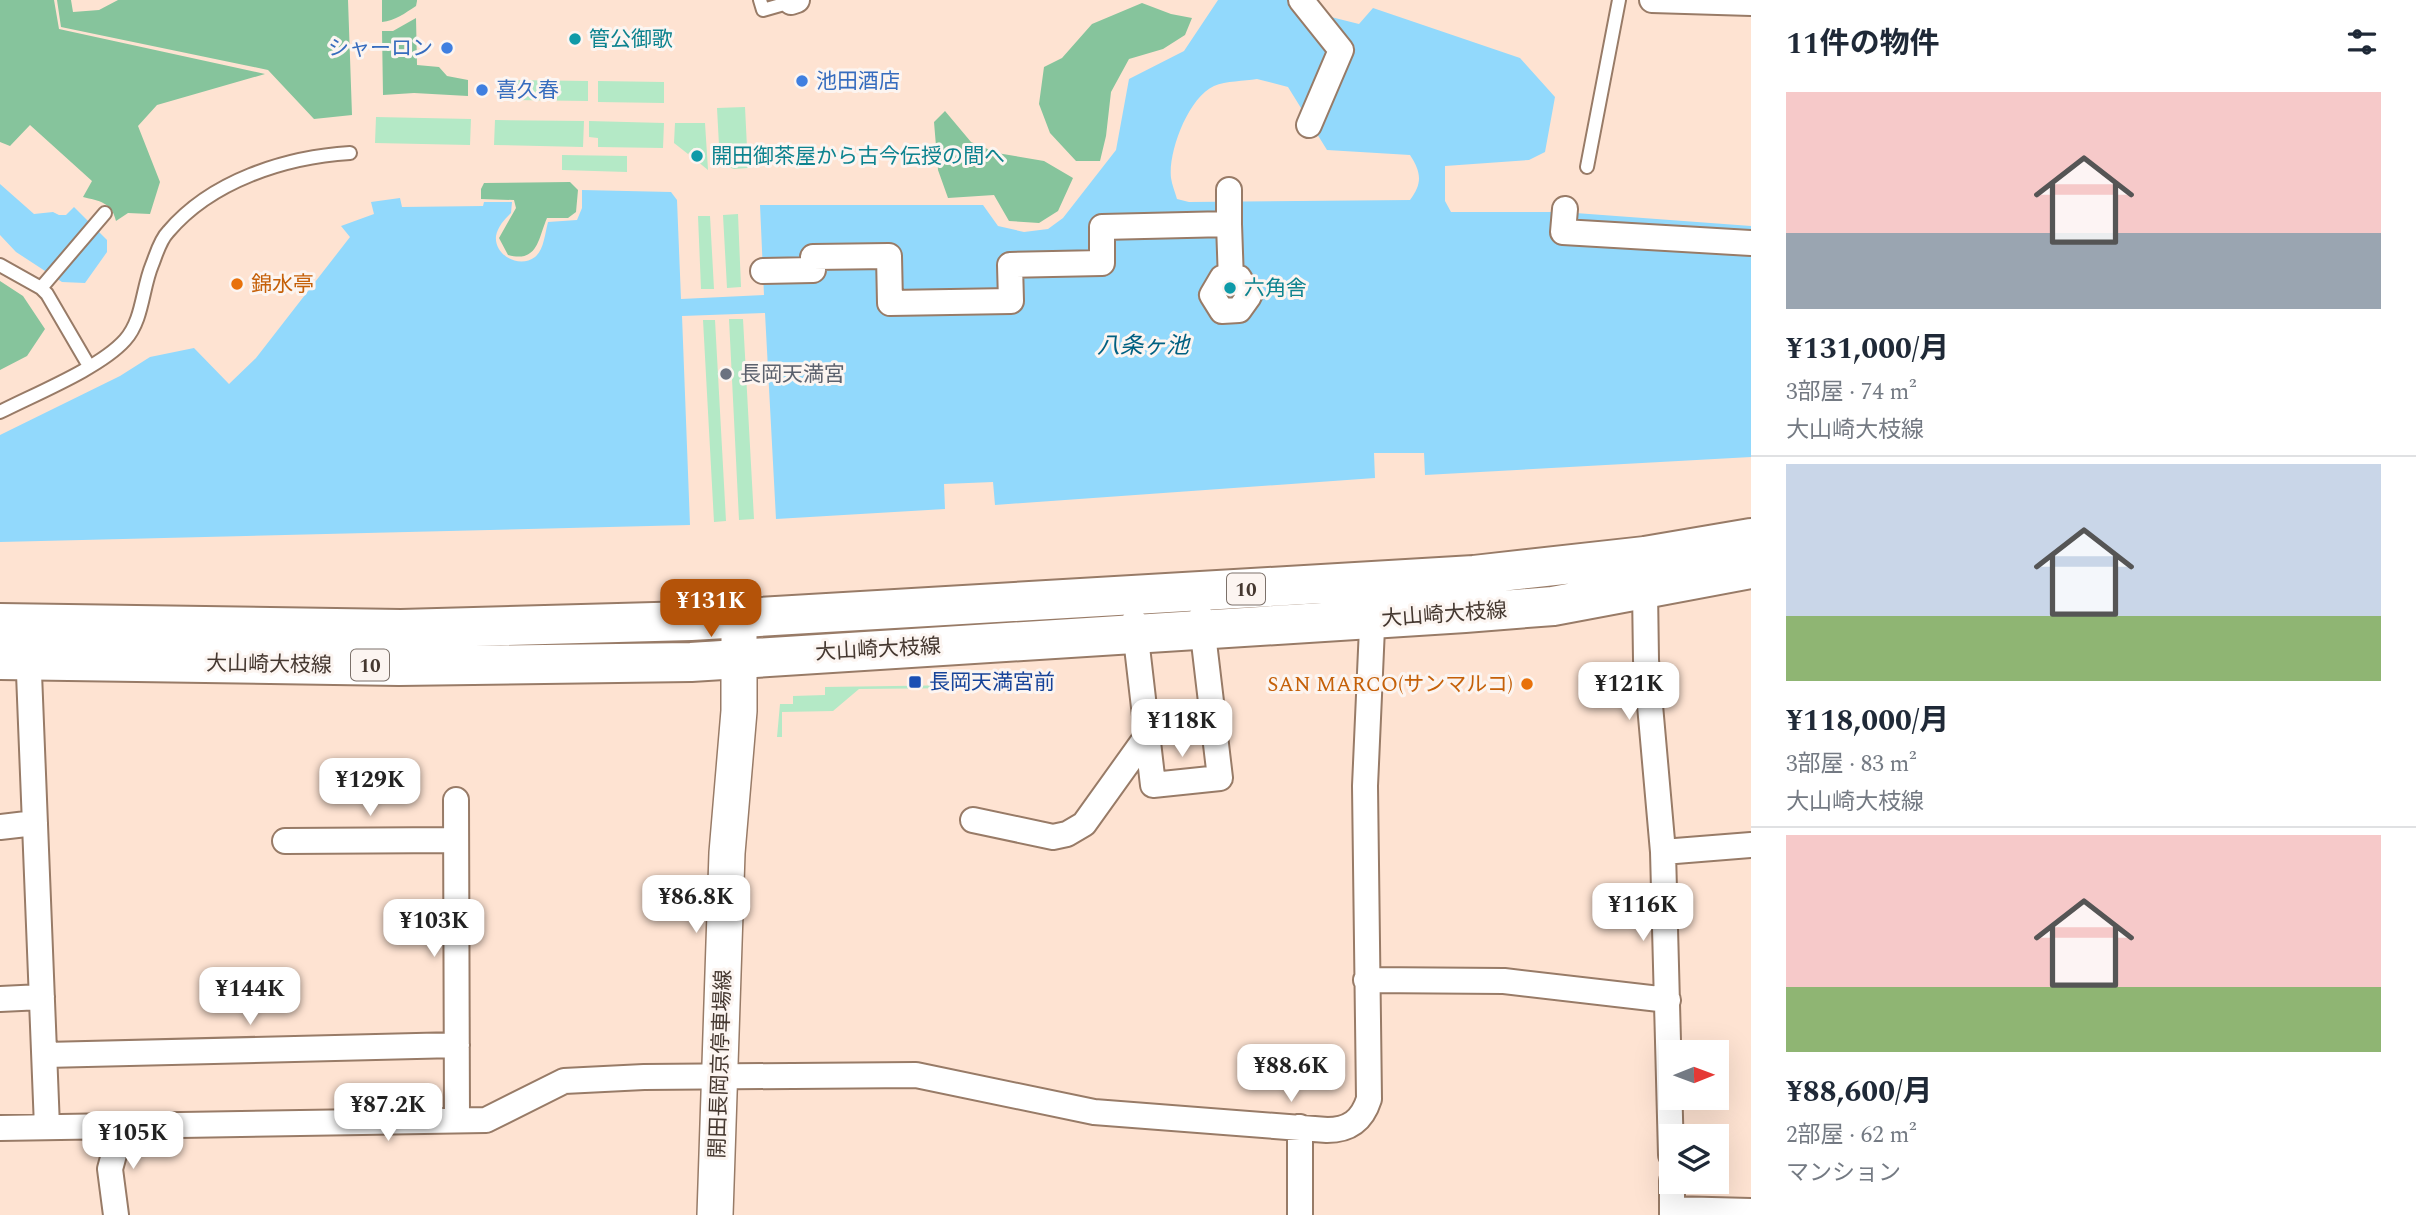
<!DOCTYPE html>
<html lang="ja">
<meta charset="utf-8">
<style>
body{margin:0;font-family:Spectral,"Noto Sans JP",serif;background:#f2f2f3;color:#1f2937;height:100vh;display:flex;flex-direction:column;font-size:26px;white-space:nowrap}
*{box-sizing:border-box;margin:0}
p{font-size:23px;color:#747a83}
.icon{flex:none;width:38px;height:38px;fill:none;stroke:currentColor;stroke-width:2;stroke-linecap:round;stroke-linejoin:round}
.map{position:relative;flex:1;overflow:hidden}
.sheet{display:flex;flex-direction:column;background:#fff;width:665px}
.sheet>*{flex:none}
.needle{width:46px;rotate:89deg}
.controls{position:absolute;left:1659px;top:1040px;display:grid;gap:14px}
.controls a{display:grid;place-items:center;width:70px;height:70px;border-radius:0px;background:#fff;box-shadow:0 7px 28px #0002;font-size:35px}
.price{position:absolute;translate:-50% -60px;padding:0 16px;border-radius:14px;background:#fff;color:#222;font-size:23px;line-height:46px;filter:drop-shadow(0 2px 4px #0008)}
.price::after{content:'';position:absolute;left:50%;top:42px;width:21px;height:16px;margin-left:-10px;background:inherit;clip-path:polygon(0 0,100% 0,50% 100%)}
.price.selected{background:#b45309;color:#fff}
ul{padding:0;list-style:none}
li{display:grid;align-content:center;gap:14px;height:371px;padding:0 35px}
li+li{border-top:2px solid #e0e1e3}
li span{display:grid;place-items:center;height:217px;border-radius:0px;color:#555}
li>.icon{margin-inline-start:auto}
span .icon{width:126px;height:126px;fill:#fffc;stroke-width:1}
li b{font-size:30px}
h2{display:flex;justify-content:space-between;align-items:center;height:84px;padding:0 35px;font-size:30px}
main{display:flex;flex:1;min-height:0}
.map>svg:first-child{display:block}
.green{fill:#b4e9c6}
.forest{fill:#86c49c}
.water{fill:#92d9fc;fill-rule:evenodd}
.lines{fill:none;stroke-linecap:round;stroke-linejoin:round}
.lane-casing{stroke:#987b67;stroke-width:16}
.street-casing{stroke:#987b67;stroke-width:28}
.secondary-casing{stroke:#987b67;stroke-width:38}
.primary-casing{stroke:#987b67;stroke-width:42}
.lane{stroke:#fff;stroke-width:12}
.street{stroke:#fff;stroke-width:24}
.secondary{stroke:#fff;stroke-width:35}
.primary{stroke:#fff;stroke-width:38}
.culture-dot{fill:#0f9aa8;stroke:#fcf5f1;stroke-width:2.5}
.shop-dot{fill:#3f7fe0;stroke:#fcf5f1;stroke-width:2.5}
.food-dot{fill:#e8710a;stroke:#fcf5f1;stroke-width:2.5}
.worship-dot{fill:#6b7280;stroke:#fcf5f1;stroke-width:2.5}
.transit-dot{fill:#1a4fb4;stroke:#fcf5f1;stroke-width:2.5}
.labels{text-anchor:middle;stroke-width:6;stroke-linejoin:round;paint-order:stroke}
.shield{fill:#fcf5f1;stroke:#7c716a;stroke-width:2}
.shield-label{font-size:19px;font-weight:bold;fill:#453830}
.culture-label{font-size:21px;fill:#0d838f;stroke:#fcf5f1;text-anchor:start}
.shop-label{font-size:21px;fill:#366cbe;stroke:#fcf5f1;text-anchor:start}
.food-label{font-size:21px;fill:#c56008;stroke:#fcf5f1;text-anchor:start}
.worship-label{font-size:21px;fill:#5b616d;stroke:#fcf5f1;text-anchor:start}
.street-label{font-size:21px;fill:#453830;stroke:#fcf5f1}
.transit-label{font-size:21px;fill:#164399;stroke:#fcf5f1;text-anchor:start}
.water-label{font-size:23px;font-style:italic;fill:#006082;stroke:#fcf5f1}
</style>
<main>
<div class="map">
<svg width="1751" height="1215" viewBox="0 0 1751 1215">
<rect width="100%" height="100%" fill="#fee3d2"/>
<path class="green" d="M 512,80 L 588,81 L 588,101 L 512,100 Z
M 598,81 L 664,82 L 664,103 L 598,102 Z
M 745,107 L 748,168 L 734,169 L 720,164 L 717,108 Z
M 376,117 L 471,119 L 470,145 L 375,143 Z
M 495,120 L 584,121 L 583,147 L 494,145 Z
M 589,121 L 664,123 L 663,148 L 598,147 L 598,138 L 589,137 Z
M 675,123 L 705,123 L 708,170 L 697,161 L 702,154 L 694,148 L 688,154 L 674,143 Z
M 562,155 L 627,156 L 627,172 L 562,170 Z
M 738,214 L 741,287 L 727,288 L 723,215 Z
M 698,216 L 710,216 L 714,289 L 701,289 Z
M 729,319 L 743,319 L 754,519 L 739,520 Z
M 703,320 L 715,320 L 726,521 L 714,522 Z
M 963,685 L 963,688 L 859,689 L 833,711 L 782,712 L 782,737 L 777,737 L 780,704 L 793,704 L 793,696 L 825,695 L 825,687 Z"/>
<path class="forest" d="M 0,0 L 54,0 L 59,29 L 265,74 L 157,105 L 138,126 L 160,182 L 150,214 L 128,213 L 116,221 C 112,202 99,201 83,197 L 92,181 L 30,125 L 10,146 L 0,142 Z
M 57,0 L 71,0 L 73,12 L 99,10 L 118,0 L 348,0 L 352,115 L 314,119 L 268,70 L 61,27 Z
M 382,0 L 417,0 L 417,1 L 416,6 C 405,13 395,21 382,22 Z
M 1142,3 L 1171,14 L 1192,18 L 1185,35 L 1163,49 L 1129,59 L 1111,92 L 1106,136 L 1100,161 L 1076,161 L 1050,133 L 1039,104 L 1044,67 L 1062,58 L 1092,24 Z
M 416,18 L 417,65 L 439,67 L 447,76 L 468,80 L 468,96 L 414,93 L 383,95 L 382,31 L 393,31 Z
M 945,111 L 971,142 L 997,153 L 1044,161 L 1073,178 L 1058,211 L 1039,223 L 1009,221 L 994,195 L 948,198 L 938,170 L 934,122 Z
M 570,182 L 578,190 L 576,212 L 568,218 L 547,218 C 538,239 538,263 508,255 L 499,238 L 516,208 L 514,200 L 481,199 L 481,189 L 484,183 Z
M 0,281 L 23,296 L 45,329 L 27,356 L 0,370 Z"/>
<path class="water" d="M 1218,0 L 1309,0 L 1319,14 L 1359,24 L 1373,8 L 1520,58 L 1555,97 L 1545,152 L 1529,160 L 1445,166 L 1445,201 L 1451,212 L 1562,212 L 1751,226 L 1751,457 L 1425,475 L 1424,453 L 1374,453 L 1375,478 L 995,505 L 993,482 L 944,484 L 945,509 L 776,519 L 765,313 L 682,316 L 690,525 L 0,542 L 0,435 L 120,376 L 150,357 L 194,348 L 229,384 L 256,358 L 350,237 L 341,226 L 374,214 L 371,202 L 400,198 L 402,207 L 483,206 L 484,202 L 512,202 L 511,213 C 505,219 498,226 496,236 C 494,255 519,269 535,257 C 544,250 545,233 548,222 L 577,220 L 582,208 L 582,190 L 671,192 L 677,200 L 681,299 L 764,295 L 760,205 L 983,205 L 998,226 L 1024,232 L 1048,229 L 1063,218 L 1116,150 L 1129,79 L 1184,51 ZM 1257,79 L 1288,87 L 1327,150 L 1410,155 C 1421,172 1423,183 1410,200 L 1189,202 L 1177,199 C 1175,192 1172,185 1171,178 C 1168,152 1188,98 1214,86 C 1226,81 1244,81 1257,79 Z
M 0,184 L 34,214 L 53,212 L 59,215 L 66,215 L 74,207 L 107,240 L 107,252 L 85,283 L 62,282 L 16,252 L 0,235 Z"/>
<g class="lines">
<g class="lane-casing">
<path id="lane" d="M 760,0 L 763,10 L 791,2
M 1587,167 L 1619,0
M 0,265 L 41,288 L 47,294 L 89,366
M 41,288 L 105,213
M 0,412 C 35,394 100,368 125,340 C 143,320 142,289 152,265 C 156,255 160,240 168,232 C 211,181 285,157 350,153"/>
</g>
<g class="street-casing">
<path id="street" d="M 1301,0 L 1341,50 L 1309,125
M 1652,0 L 1751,3
M 791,2 L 797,0
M 1565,209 L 1563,232 L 1751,243
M 1229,224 L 1231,281
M 763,271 L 813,270 L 813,257 L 889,256 L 890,303 L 1011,301 L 1010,265 L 1102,263 L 1102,227 L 1229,224 L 1229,190
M 1222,278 L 1239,278 L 1249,296 L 1239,310 L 1222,311 L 1212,295 Z
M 1645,590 L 1646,660 L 1663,852
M 1134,621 L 1153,785 L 1220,778 L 1201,617
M 28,648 L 47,1127
M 456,800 L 457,1119
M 973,820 L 1053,837 L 1067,834 L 1084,824 L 1147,736
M 0,827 L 35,823
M 285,841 L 456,840
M 1366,980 L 1504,981 L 1668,1000
M 0,999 L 42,997
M 45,1055 L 457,1045
M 0,1128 L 486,1120 L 564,1081 L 644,1077 L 916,1075 L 1094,1112 L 1327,1130 C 1349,1130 1362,1121 1369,1099 L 1365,786 L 1373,605
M 1671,1155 L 1663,852 L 1751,845
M 1672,1181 L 1672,1215
M 1672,1209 L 1751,1211
M 116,1215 L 110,1169 L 122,1125
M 1300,1215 L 1300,1127"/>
</g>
<g class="secondary-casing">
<path id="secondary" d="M 715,1215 L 727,853 L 739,711 L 739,619"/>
</g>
<g class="primary-casing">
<path id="primary" d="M 0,623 L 401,629 L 691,621 L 1474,575 L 1645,556 L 1751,538
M 0,660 L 399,666 L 691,662 L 1465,613 L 1553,606 L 1751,569"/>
</g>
<use href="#lane" class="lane"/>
<use href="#street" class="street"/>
<use href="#secondary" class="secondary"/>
<use href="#primary" class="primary"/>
</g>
<g class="culture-dot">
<circle cx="575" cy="39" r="7"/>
<circle cx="697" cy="156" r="7"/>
<circle cx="1230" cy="288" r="7"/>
</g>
<g class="shop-dot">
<circle cx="447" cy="48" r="7"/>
<circle cx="802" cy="81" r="7"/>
<circle cx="482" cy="90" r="7"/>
</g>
<g class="food-dot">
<circle cx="237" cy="284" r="7"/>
<circle cx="1527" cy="684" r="7"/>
</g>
<circle class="worship-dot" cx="726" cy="374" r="7"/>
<rect class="transit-dot" x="908" y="675" width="14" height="14" rx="3.5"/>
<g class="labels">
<g class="shield">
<rect x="1227" y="573.5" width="38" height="31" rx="5"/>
<rect x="351" y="649.5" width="38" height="31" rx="5"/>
</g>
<g class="shield-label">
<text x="1246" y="596">10</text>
<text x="370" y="672">10</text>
</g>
<g class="culture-label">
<text x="589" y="46">管公御歌</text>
<text x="711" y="163">開田御茶屋から古今伝授の間へ</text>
<text x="1244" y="295">六角舎</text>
</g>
<g class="shop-label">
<text x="433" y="55" text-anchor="end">シャーロン</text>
<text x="816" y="88">池田酒店</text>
<text x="496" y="97">喜久春</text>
</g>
<g class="food-label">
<text x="251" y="291">錦水亭</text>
<text x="1513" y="691" text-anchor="end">SAN MARCO(サンマルコ)</text>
</g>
<g class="worship-label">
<text x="740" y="381">長岡天満宮</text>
</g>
<g class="street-label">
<text transform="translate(1444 614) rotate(-4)" y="7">大山崎大枝線</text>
<text transform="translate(878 649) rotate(-3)" y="7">大山崎大枝線</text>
<text transform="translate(269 664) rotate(1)" y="7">大山崎大枝線</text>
<text transform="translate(720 1064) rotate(-88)" y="7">開田長岡京停車場線</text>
</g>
<g class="transit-label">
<text x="929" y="689">長岡天満宮前</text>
</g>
<g class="water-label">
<text x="1143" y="353">八条ヶ池</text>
</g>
</g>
</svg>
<div class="controls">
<a><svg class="needle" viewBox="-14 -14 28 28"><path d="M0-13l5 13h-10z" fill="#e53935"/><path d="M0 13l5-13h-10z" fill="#747a83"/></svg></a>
<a><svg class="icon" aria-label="layers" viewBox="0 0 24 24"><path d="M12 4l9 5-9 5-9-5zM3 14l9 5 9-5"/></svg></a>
</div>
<b class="price selected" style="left:711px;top:639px">¥131K</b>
<b class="price" style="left:1629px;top:722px">¥121K</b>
<b class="price" style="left:1182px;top:759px">¥118K</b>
<b class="price" style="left:370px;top:818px">¥129K</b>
<b class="price" style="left:696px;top:935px">¥86.8K</b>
<b class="price" style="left:1643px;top:943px">¥116K</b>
<b class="price" style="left:434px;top:959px">¥103K</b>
<b class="price" style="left:250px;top:1027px">¥144K</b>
<b class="price" style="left:1291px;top:1104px">¥88.6K</b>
<b class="price" style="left:388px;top:1143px">¥87.2K</b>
<b class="price" style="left:133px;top:1171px">¥105K</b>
</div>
<section class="sheet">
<h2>11件の物件<svg class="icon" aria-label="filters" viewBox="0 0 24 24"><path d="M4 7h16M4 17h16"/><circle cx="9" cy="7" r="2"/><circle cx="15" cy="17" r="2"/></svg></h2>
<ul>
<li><span style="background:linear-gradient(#f6c9c9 65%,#9aa5b1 0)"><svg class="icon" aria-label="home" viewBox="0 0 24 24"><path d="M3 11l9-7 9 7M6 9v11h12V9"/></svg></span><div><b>¥131,000/月</b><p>3部屋 · 74 m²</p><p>大山崎大枝線</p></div></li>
<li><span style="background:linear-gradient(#c9d6e8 70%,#8fb573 0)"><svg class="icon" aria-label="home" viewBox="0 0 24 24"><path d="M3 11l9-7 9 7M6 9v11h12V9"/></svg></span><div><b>¥118,000/月</b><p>3部屋 · 83 m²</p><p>大山崎大枝線</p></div></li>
<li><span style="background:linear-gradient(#f6c9c9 70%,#8fb573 0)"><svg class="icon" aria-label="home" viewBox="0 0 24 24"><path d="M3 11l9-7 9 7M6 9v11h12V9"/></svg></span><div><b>¥88,600/月</b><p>2部屋 · 62 m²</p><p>マンション</p></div></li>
</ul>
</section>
</main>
